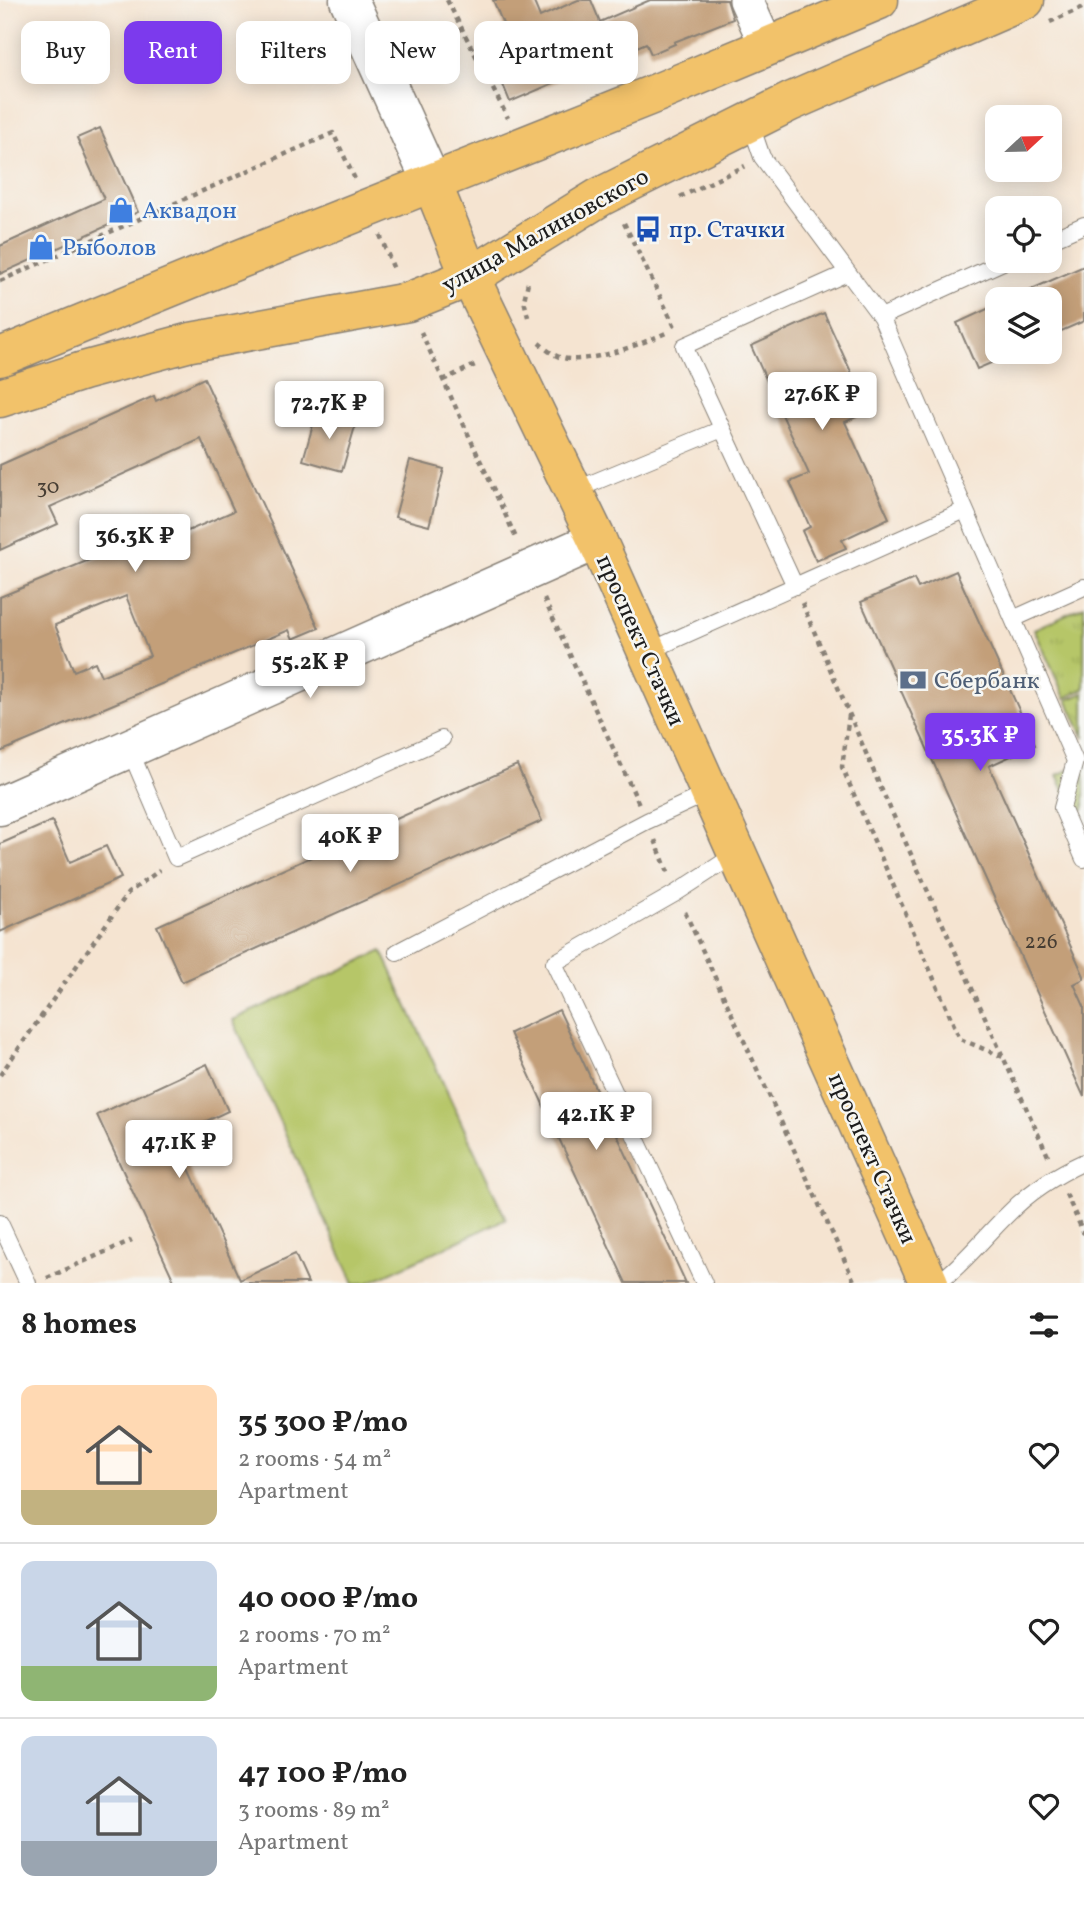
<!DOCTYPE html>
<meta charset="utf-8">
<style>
body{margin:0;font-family:Vollkorn,serif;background:#f2f2f2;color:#222;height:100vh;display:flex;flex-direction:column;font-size:26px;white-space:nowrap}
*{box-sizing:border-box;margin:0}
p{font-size:23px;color:#767676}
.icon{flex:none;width:38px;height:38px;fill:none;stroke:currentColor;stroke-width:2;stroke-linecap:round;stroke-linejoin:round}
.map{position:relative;height:1283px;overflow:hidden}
.side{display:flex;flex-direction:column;background:#fff;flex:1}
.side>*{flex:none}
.banner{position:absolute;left:21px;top:21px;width:700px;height:63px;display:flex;gap:14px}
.needle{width:46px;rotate:68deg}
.controls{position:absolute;left:985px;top:105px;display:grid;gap:14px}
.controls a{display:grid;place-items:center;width:77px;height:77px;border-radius:14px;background:#fff;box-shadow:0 4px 18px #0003;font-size:35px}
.price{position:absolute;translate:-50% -60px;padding:0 16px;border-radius:7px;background:#fff;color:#222;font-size:23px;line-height:46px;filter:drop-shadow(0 2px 4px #0008)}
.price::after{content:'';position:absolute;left:50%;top:42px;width:21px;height:16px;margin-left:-10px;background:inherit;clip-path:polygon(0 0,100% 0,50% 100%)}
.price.current{background:#7c3aed;color:#fff}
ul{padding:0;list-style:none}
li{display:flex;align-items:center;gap:21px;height:175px;padding:0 21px}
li+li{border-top:2px solid #e0e0e0}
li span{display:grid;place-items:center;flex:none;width:196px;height:140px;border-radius:14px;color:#555}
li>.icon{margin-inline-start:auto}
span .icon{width:84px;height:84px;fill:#fffc;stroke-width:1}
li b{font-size:30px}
h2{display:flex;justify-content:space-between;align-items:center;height:84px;padding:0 21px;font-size:30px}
.tag{padding:0 24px;border-radius:14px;background:#fff;box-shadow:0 4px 18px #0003;font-size:24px;line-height:63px}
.tag.current{background:#7c3aed;color:#fff}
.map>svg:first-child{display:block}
.grass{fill:url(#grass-tufts);stroke:#697142;stroke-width:2}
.park{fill:url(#park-crowns);stroke:#697142;stroke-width:2}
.garden{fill:#b6c668;stroke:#697142;stroke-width:2}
.building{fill:#c39f79;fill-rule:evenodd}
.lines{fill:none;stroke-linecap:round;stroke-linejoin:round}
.service-casing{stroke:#888076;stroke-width:18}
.minor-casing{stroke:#888076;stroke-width:36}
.tertiary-casing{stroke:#888076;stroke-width:41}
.primary-casing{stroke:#888076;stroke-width:41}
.trunk-casing{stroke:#888076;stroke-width:41}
.path{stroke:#888076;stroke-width:4.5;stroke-dasharray:5 5;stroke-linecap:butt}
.service{stroke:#fff;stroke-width:16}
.minor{stroke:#fff;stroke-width:33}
.tertiary{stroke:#fff;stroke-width:38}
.primary{stroke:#f2c26a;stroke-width:38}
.trunk{stroke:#f2c26a;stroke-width:38}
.labels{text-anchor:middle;stroke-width:5;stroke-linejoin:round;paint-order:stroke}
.number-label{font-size:21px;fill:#463d33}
.shop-label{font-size:24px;fill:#366cbe;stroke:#f6f6f2;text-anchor:start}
.transit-label{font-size:24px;fill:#164399;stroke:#f6f6f2;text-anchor:start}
.street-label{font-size:24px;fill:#1c1c1c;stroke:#f6f6f2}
.service-label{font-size:24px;fill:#4e5e75;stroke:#f6f6f2;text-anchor:start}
</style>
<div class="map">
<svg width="1084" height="1283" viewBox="0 0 1084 1283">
<defs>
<pattern id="grass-tufts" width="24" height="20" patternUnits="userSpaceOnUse" patternTransform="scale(1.75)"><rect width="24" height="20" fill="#b6c668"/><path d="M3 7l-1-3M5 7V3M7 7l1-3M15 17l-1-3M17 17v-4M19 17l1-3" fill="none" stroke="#9caa5a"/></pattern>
<pattern id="park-crowns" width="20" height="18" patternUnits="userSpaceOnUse" patternTransform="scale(1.75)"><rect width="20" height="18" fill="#b6c668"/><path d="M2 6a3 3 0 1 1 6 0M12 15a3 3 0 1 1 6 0" fill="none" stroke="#9caa5a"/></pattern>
</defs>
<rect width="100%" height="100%" fill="#f6f6f2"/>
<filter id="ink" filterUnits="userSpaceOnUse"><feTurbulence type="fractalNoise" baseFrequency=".0143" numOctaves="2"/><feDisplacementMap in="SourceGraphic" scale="14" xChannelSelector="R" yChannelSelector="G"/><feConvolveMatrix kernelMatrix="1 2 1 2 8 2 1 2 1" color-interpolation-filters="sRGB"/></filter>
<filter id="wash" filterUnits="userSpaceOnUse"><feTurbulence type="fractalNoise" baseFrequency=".00686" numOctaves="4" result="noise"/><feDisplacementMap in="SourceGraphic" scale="28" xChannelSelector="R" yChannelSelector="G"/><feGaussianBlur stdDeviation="1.57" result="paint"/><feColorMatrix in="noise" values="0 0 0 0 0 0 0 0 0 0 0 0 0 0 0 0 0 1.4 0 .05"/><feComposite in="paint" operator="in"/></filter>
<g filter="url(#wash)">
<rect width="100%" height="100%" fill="#f5e4d1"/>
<path class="grass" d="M 1084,606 L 1084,689 L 1065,698 L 1034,629 Z
M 1084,763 L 1084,809 L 1074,813 L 1057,775 Z"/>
<path class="park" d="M 1084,693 L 1084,738 L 1067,700 Z"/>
<path class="garden" d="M 382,951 L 506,1219 L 368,1283 L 354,1283 L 233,1020 Z"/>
<g id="blocks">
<path class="building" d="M 493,0 L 533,0 L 540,17 L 578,0 L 591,0 L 600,22 L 650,0 L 727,0 L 733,19 L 674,42 L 675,44 L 651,54 L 646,43 L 510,102 L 490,53 L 511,43 Z
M 100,128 L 138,212 L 0,274 L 0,246 L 104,199 L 77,138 Z
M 1084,266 L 1084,321 L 1050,336 L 1050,299 L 1009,299 Z
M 998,304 L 998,360 L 977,369 L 957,323 Z
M 824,313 L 869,411 L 845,422 L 889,518 L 842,540 L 846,548 L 816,561 L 802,531 L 810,527 L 790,482 L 809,474 L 751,346 Z
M 204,378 L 319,628 L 293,639 L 289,630 L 0,752 L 0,597 L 183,521 L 188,531 L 234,511 L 201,439 L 50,507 L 58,524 L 0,550 L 0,465 L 154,396 L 156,401 ZM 126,596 L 150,656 L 101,676 L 95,662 L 74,671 L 55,625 Z
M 317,411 L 356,423 L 342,471 L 303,460 Z
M 410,460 L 444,469 L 429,526 L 395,517 Z
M 956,571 L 1035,745 L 989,766 L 1084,976 L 1084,979 L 1074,984 L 1084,1006 L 1084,1097 L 861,602 L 914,579 L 918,588 Z
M 517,765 L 542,821 L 182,982 L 157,926 Z
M 52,821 L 70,862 L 106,846 L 121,878 L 0,932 L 0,844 Z
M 559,1010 L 686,1283 L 626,1283 L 510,1033 Z
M 207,1064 L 228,1111 L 174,1136 L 240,1280 L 295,1254 L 308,1283 L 175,1283 L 97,1115 Z"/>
</g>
</g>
<g filter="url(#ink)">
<use href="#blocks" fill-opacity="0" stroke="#888076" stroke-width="2"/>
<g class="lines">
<g class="service-casing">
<path id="service" d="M 750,122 L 762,157 L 881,317 L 1075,761 L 1062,808 L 1084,859
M 1050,240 L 1084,225
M 881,317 L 1005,261
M 573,491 L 722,429
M 795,586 L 684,346 L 847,273
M 1013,619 L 1084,587
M 647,652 L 965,510
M 129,748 L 176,858 L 442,739
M 397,952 L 647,821 L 708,793
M 0,1223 L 28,1283
M 704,1283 L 554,963 L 676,893 L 736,854
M 938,1283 C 965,1263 984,1237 1008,1214 C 1029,1192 1056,1175 1084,1162"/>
</g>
<g class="minor-casing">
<path id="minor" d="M 746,0 L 767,47"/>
</g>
<g class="tertiary-casing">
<path id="tertiary" d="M 349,0 L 432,183
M 0,806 L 597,540"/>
</g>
<g class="primary-casing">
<path id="primary" d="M 432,183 L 470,277 L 597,540 L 929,1283"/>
</g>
<g class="trunk-casing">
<path id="trunk" d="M 0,357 L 235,261 L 659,92 L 879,0
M 0,398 L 83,371 L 191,342 L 408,302 L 470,277 L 600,197 L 790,102 L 1025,0"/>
</g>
<path class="path" d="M 447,0 L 508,118
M 1050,22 L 1084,7
M 680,197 L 745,166
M 624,223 L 676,329
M 380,235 L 395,272
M 0,281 L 333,133 L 355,179
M 528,317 L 524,300 L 529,278
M 421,332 L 517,540
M 539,343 C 544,347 550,353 557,356 C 581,368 644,343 668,332
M 443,380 L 477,364
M 544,599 L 639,804
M 802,603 L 880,786 L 1049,1158
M 849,715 L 842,767 L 960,1039 L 1003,1057
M 655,840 L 669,875
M 685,912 L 855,1283
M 0,1075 L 128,893 L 160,870
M 1066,1194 L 1084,1234
M 47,1278 L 132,1240"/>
<use href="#service" class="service"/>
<use href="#minor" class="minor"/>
<use href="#tertiary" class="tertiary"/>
<use href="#primary" class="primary"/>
<use href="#trunk" class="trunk"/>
</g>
</g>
<defs>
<g id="shop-bare" transform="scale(2.1)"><path d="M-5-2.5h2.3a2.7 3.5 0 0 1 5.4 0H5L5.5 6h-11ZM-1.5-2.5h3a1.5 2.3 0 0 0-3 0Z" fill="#3f7fe0" stroke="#f6f6f2" stroke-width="2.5" paint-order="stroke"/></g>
<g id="bus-bare" transform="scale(2.1)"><path d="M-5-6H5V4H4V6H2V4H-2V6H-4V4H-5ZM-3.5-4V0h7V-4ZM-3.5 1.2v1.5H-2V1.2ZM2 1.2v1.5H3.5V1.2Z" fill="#1a4fb4" stroke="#f6f6f2" stroke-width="2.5" paint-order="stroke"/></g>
<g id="bank-bare" transform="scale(2.1)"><path d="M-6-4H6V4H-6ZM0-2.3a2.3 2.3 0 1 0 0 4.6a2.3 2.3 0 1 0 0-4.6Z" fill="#5c6f8a" stroke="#f6f6f2" stroke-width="2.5" paint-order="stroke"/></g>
</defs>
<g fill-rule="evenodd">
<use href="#shop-bare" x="121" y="210"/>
<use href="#bus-bare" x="648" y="229"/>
<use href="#shop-bare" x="41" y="247"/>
<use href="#bank-bare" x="913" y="680"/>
</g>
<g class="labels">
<g class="number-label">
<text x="48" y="493">30</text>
<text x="1041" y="948">226</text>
</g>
<g class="shop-label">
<text x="142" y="218">Аквадон</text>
<text x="62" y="255">Рыболов</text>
</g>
<g class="transit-label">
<text x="669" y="237">пр. Стачки</text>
</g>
<g class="street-label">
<text transform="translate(545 230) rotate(-29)" y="8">улица Малиновского</text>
<text transform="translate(641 640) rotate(66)" y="8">проспект Стачки</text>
<text transform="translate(873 1158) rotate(66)" y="8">проспект Стачки</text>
</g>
<g class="service-label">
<text x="934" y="688">Сбербанк</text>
</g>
</g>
</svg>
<div class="controls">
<a><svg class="needle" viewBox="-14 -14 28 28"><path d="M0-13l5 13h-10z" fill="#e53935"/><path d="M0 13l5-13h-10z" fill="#767676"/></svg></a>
<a><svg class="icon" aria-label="locate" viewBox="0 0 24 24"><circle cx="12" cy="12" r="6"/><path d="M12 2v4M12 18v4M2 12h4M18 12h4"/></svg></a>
<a><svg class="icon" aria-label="layers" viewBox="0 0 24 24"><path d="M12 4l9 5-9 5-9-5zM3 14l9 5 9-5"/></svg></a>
</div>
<b class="price" style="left:822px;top:432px">27.6K ₽</b>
<b class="price" style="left:329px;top:441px">72.7K ₽</b>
<b class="price" style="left:135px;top:574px">36.3K ₽</b>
<b class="price" style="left:310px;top:700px">55.2K ₽</b>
<b class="price current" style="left:980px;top:773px">35.3K ₽</b>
<b class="price" style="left:350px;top:874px">40K ₽</b>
<b class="price" style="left:596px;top:1152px">42.1K ₽</b>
<b class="price" style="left:179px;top:1180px">47.1K ₽</b>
<div class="banner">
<a class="tag">Buy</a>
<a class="tag current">Rent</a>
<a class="tag">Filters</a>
<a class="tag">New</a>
<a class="tag">Apartment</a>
</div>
</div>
<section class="side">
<h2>8 homes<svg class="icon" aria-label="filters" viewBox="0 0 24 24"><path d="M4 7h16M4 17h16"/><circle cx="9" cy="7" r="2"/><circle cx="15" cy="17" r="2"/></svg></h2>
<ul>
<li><span style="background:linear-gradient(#ffd9b3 75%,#c2b280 0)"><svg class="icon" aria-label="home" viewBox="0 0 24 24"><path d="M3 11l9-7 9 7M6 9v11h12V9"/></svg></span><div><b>35 300 ₽/mo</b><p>2 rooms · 54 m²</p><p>Apartment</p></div><svg class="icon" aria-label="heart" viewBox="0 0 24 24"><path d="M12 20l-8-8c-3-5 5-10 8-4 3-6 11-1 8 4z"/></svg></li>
<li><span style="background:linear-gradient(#c9d6e8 75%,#8fb573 0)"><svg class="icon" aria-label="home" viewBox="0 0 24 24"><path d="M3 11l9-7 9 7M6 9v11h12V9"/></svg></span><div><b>40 000 ₽/mo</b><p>2 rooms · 70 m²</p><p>Apartment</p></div><svg class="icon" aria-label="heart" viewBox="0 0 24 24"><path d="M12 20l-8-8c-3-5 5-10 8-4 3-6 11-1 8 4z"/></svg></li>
<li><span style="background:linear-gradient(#c9d6e8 75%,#9aa5b1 0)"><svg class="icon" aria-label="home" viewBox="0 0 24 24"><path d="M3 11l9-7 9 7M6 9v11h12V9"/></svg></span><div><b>47 100 ₽/mo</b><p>3 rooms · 89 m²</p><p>Apartment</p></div><svg class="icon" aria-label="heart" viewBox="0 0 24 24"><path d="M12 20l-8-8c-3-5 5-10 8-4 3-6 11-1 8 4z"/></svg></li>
</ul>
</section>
